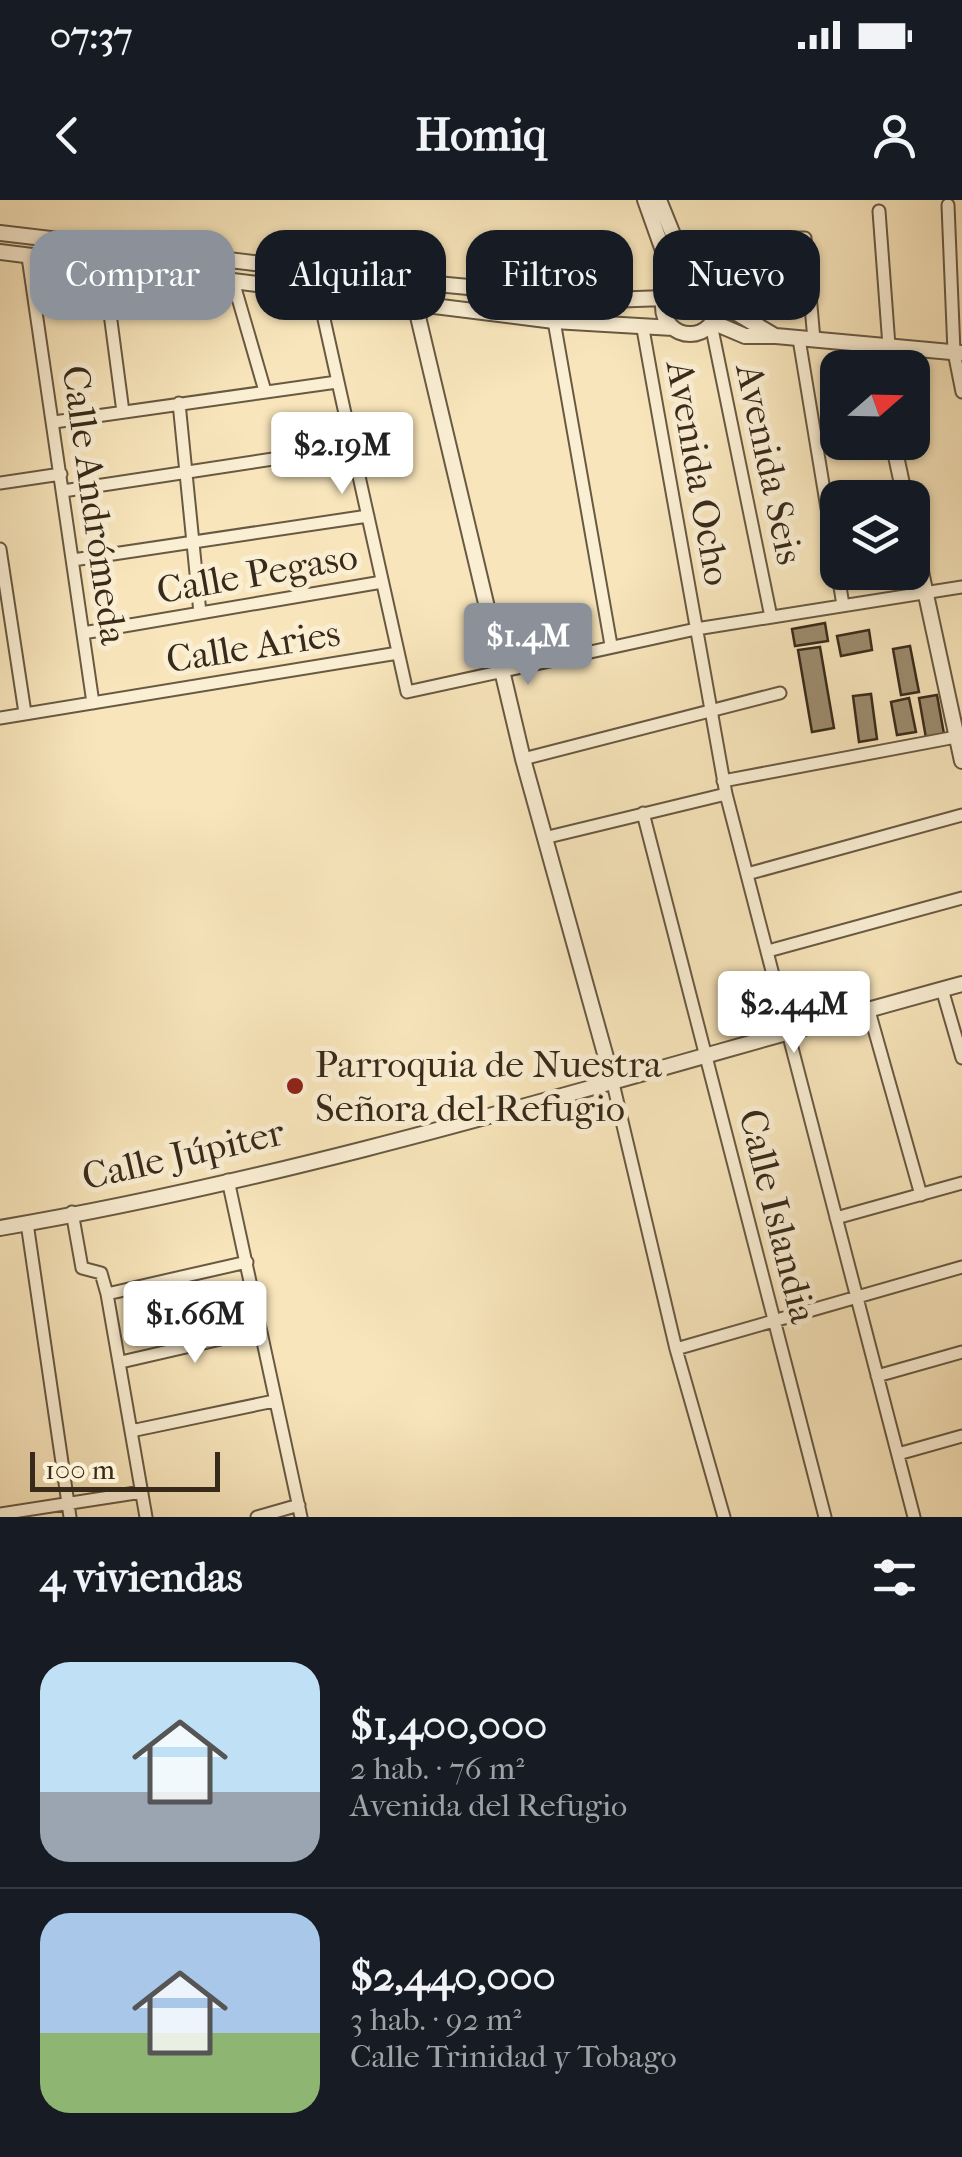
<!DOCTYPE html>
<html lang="es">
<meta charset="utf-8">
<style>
body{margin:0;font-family:"IM FELL French Canon",serif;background:#242831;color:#f1f3f6;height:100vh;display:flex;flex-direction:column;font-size:38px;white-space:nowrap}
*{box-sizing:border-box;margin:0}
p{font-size:32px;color:#9ea1a6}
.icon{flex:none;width:55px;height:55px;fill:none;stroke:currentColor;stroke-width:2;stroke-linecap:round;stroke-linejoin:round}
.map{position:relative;height:1317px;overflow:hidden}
.details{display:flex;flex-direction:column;background:#171b24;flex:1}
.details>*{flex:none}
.top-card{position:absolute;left:30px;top:30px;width:902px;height:90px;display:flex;gap:20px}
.needle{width:65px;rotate:70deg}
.controls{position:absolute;left:820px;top:150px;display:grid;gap:20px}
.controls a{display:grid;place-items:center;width:110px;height:110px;border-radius:20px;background:#171b24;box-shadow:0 2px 8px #0004;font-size:50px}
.scale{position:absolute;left:30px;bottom:25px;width:190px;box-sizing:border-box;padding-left:10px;border:5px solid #382a1a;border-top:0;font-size:28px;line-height:35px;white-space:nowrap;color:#382a1a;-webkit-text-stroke:8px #faeed3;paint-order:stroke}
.price{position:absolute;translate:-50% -85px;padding:0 22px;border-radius:10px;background:#fff;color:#222;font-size:32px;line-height:65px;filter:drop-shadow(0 2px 5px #0008)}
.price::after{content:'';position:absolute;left:50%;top:60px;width:30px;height:22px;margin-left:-15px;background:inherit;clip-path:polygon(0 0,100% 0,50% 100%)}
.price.on{background:#8c9099;color:#fff}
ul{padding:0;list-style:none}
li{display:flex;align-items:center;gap:30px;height:250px;padding:0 40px}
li+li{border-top:2px solid #363941}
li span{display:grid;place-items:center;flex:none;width:280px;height:200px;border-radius:30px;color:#555}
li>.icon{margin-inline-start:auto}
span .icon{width:120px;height:120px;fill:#fffc;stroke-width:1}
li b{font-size:42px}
h2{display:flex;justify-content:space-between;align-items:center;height:120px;padding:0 40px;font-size:42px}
.pill{padding:0 35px;border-radius:30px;background:#171b24;box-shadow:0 2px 8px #0004;font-size:35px;line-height:90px}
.pill.on{background:#8c9099;color:#fff}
.status{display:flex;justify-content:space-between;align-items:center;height:70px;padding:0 50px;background:#171b24;direction:ltr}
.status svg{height:28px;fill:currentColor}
header{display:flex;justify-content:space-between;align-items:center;height:130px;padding:0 40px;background:#171b24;font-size:45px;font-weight:800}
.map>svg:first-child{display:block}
.building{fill:#9c8b6e;stroke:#382a1a;stroke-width:2.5}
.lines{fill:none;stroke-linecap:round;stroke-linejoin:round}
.minor-casing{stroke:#685942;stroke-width:15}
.tertiary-casing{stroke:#685942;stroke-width:18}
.minor{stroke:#faeed3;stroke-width:11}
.tertiary{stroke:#faeed3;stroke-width:14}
.poi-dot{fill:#8f2418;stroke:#faeed3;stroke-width:4}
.labels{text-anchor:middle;stroke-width:10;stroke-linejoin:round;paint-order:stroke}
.street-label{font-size:38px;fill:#382a1a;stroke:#faeed3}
.poi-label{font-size:38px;fill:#382a1a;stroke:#faeed3;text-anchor:start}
</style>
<div class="status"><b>07:37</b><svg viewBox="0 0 49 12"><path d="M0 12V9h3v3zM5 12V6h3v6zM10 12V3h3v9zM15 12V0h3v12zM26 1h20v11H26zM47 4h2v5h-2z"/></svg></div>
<header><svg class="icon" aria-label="back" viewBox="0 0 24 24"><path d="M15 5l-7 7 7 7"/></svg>Homiq<svg class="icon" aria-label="person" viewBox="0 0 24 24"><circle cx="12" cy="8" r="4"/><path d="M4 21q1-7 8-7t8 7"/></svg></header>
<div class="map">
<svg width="962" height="1317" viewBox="0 0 962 1317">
<rect width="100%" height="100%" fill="#f8e5bb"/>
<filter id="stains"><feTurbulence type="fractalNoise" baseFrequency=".002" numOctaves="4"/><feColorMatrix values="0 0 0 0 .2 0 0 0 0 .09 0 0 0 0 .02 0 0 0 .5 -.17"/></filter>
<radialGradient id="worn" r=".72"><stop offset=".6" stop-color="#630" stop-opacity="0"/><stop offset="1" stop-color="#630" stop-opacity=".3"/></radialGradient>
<path class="building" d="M 825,423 L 828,441 L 795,446 L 792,429 Z
M 869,430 L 872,450 L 841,456 L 837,436 Z
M 910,446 L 919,492 L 901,495 L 893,449 Z
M 820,447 L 834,528 L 812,532 L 798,450 Z
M 871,494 L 877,539 L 859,542 L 853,496 Z
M 937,495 L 944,534 L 926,538 L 919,498 Z
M 909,498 L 916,532 L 897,535 L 891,502 Z"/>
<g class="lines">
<g class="minor-casing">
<path id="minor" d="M 948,5 L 954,152 L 962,192
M 879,11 L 889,146
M 734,38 L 805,38 L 814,140
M 28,57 L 93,503
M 104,68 L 123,212
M 320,71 L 318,92 L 407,492 L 696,429 L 962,387
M 233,81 L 265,191
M 554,121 L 611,445
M 711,124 L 771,417
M 643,129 L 726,594 L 914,1317
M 799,139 L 843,405
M 179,203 L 200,413
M 54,222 L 337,182
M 0,283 L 61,274
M 63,291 L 352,247
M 0,349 L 25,513
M 73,360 L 368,316
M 83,433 L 382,382
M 0,518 L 398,453
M 523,559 L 780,493
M 723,581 L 956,537
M 643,613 L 825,1317
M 544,638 L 726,594
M 747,674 L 962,615
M 768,751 L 962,698
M 942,789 L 962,858
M 869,811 L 921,995
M 612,879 L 676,1149 L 724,1317
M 228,980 L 301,1317
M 72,1012 L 82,1068 L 101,1073 L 107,1094 L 146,1317
M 836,1018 L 962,983
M 27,1023 L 70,1317
M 107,1094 L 247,1062
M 676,1149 L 962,1067
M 121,1162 L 260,1130
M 877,1176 L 962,1152
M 131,1231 L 274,1201
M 898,1254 L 962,1236
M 0,1314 L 142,1292
M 257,1317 L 299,1305"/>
</g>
<g class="tertiary-casing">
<path id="tertiary" d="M 645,0 L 666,59 L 671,89
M 659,0 L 684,62 L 702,83
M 0,33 L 415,82 L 608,100 L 665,98
M 0,52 L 554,121 L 673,128
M663 107a27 27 0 1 1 54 0a27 27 0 1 1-54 0Z
M 415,82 L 415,104 L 523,559 L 612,879
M 716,101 L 775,136
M 712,122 L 745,136 L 776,136 L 962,153
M 871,146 L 876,168
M 893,242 L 905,298
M 912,330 L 962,561
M 0,1028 C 324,973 645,870 962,784"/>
</g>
<use href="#minor" class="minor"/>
<use href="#tertiary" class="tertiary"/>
</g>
<circle class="poi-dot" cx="295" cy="886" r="10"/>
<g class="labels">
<g class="street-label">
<text transform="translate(770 264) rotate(78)" y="13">Avenida Seis</text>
<text transform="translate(699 273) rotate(80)" y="13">Avenida Ocho</text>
<text transform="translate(95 305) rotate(82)" y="13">Calle Andrómeda</text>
<text transform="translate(257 373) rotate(-10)" y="13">Calle Pegaso</text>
<text transform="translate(253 446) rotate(-9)" y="13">Calle Aries</text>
<text transform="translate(183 954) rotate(-13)" y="13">Calle Júpiter</text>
<text transform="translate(778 1016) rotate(76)" y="13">Calle Islandia</text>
</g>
<g class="poi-label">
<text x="315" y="877">Parroquia de Nuestra<tspan x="315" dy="44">Señora del Refugio</tspan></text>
</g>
</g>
<rect width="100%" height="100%" filter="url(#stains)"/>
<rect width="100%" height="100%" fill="url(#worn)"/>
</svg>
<div class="controls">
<a><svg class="needle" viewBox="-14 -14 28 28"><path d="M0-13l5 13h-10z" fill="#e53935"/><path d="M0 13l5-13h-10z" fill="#9ea1a6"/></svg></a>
<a><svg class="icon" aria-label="layers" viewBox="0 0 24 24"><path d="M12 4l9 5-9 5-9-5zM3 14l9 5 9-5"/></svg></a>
</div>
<div class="scale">100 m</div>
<b class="price" style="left:342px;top:297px">$2.19M</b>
<b class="price on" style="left:528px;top:488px">$1.4M</b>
<b class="price" style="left:794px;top:856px">$2.44M</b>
<b class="price" style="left:195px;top:1166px">$1.66M</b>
<div class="top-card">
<a class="pill on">Comprar</a>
<a class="pill">Alquilar</a>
<a class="pill">Filtros</a>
<a class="pill">Nuevo</a>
</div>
</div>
<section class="details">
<h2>4 viviendas<svg class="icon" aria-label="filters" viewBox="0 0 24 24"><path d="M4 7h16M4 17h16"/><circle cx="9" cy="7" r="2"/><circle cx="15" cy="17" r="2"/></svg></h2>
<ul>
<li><span style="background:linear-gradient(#bfe0f5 65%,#9aa5b1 0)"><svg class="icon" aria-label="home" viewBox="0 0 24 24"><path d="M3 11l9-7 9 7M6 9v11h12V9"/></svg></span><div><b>$1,400,000</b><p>2 hab. · 76 m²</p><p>Avenida del Refugio</p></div></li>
<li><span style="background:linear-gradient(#a9c7e8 60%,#8fb573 0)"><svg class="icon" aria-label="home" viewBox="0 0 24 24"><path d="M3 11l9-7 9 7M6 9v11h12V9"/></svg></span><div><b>$2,440,000</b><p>3 hab. · 92 m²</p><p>Calle Trinidad y Tobago</p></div></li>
</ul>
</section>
